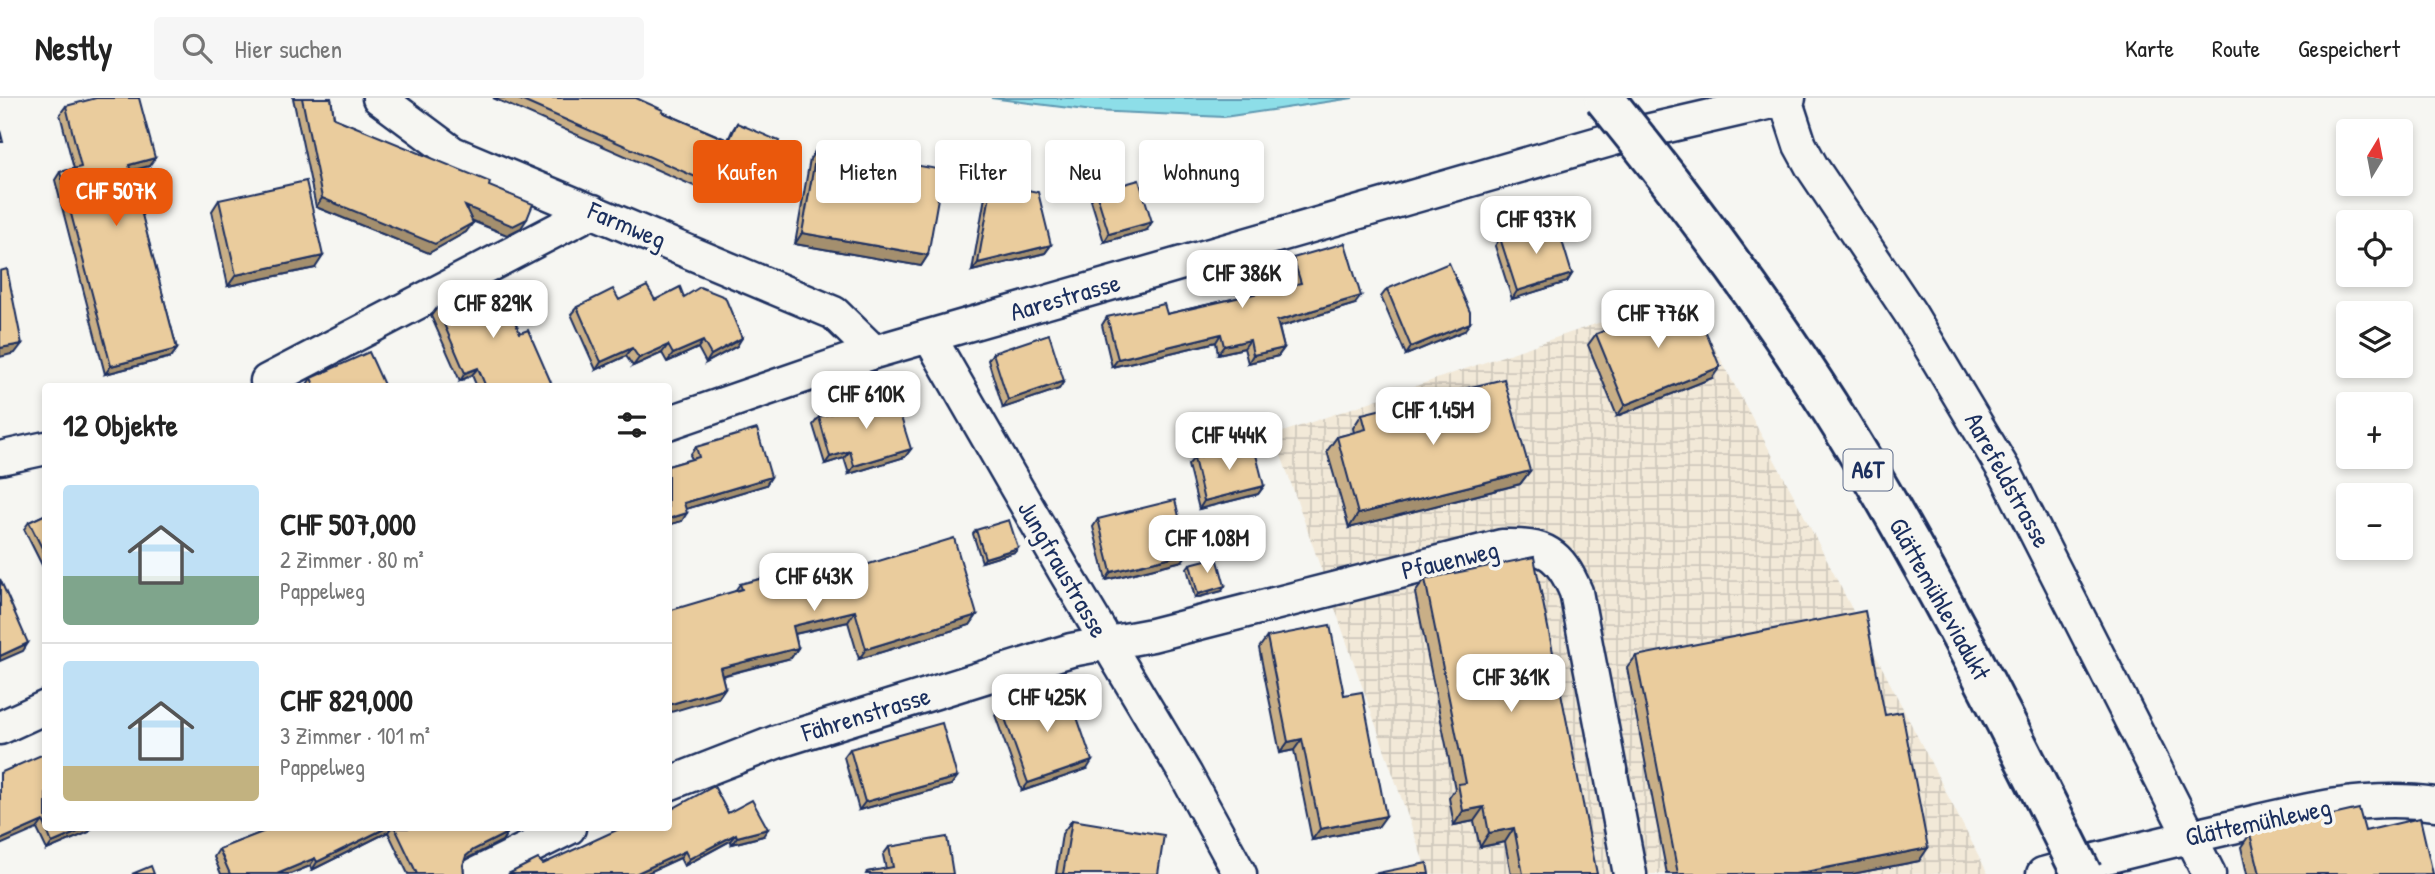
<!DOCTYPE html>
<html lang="de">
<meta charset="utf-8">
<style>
body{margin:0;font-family:"Patrick Hand",sans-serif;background:#f6f6f6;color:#222;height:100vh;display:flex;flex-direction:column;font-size:26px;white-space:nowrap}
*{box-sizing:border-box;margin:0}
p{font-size:23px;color:#767676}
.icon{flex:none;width:38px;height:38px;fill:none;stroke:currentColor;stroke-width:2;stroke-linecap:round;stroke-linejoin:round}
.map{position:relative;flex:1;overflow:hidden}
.drawer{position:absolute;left:42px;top:285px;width:630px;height:448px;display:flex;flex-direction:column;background:#fff;border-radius:7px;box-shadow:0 4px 10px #0003}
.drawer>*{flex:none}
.top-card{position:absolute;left:693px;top:42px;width:665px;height:63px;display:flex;gap:14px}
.needle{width:46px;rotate:10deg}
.buttons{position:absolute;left:2336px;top:21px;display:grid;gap:14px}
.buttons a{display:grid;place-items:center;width:77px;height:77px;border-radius:7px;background:#fff;box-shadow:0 4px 10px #0003;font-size:35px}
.price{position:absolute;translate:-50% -60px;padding:0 16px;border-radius:14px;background:#fff;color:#222;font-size:23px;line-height:46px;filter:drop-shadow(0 2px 4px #0008)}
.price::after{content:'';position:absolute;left:50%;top:42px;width:21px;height:16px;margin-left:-10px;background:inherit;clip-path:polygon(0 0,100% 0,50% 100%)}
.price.selected{background:#ea580c;color:#fff}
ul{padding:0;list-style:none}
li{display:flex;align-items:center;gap:21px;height:175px;padding:0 21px}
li+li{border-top:2px solid #e0e0e0}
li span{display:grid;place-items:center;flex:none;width:196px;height:140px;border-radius:7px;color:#555}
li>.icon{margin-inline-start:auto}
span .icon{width:84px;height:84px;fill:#fffc;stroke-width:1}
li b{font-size:30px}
h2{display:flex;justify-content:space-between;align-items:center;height:84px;padding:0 21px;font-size:30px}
.pill{padding:0 24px;border-radius:7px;background:#fff;box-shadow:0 4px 10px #0003;font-size:24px;line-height:63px}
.pill.selected{background:#ea580c;color:#fff}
header{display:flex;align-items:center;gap:42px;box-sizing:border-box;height:98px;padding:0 35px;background:#fff;border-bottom:2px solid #e0e0e0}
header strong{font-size:33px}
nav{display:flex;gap:38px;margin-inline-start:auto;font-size:24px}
.search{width:490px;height:63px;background:#f6f6f6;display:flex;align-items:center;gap:18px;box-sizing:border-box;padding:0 24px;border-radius:7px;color:#767676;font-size:26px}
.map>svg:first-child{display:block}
.industrial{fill:url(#industrial-grid)}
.water{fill:#8ddee8;stroke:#5f98b1;stroke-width:2}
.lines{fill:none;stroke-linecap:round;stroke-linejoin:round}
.street-casing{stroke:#1b2f5e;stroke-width:37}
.street{stroke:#f6f6f2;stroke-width:32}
.highway-bridge-casing{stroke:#1b2f5e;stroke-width:44;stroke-linecap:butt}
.highway-bridge{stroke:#f6f6f2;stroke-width:38}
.wall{fill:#c9af87;stroke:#1b2f5e;stroke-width:2}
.shaded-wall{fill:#a48f6e;stroke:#1b2f5e;stroke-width:2}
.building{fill:#eacc9d;stroke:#1b2f5e;stroke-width:2}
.labels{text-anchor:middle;stroke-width:7;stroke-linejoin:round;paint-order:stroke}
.shield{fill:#f6f6f2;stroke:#5d6b8a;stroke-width:2}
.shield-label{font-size:24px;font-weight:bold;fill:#1b2f5e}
.street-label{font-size:26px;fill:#1b2f5e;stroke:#f6f6f2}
</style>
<header>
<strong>Nestly</strong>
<div class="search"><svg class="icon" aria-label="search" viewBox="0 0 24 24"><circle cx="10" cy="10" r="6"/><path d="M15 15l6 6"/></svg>Hier suchen</div>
<nav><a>Karte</a><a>Route</a><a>Gespeichert</a></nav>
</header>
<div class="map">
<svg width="2435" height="776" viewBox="0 0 2435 776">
<defs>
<pattern id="industrial-grid" width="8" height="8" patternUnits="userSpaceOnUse" patternTransform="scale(1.75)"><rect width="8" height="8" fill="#f2e9d8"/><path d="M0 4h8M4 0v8" fill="none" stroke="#cfc8bc"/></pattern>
</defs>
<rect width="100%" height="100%" fill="#f6f6f2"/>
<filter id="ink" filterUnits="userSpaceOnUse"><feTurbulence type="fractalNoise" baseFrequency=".0143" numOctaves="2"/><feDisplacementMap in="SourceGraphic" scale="14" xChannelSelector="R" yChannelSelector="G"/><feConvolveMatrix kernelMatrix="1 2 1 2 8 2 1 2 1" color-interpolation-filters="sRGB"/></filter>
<g filter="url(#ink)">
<path class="industrial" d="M 1685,195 L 1794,398 L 1988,776 L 1428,776 L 1274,337 Z"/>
<path class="water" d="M 991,0 L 1353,0 L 1224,19 L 1093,13 Z"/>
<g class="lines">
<g class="street-casing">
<path id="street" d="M 379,0 L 453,55 L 834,215 L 874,254
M 1785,1 L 1800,47 L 1812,69 L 1910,215 L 2005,374 L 2209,776
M 929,238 L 1065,474 L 1186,677 L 1240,776
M 269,289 L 267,283 L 593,113
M 668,325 L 874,254 L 929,238 L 1620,39 L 1789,0
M 0,360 L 46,350
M 0,630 L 46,609
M 668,686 L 776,644 L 1071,552 L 1152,537 L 1502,448 C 1545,447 1559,454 1576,494 L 1630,776
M 476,776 L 569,730
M 2043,776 C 2103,759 2163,745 2224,731 C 2293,715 2364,695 2435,706"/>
</g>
<use href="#street" class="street"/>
<g class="highway-bridge-casing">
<path id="highway-bridge" d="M 1604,0 C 1699,117 1790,240 1867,370 C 1945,502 2014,639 2082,776"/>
</g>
<use href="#highway-bridge" class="highway-bridge"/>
</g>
<path class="wall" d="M 293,0 L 331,0 L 334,20 L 489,88 L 521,130 L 507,137 L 472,123 L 466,134 L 429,155 L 316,109 Z
M 493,0 L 636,0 L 662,14 L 728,42 L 732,33 L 737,25 L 753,99 L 717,84 L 710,95 Z
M 66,8 L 149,68 L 130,73 L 177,251 L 171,259 L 105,276 L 55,82 L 60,74 L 74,71 L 60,16 Z
M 817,50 L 928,157 L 921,168 L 795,146 L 810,61 Z
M 992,85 L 1051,147 L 1045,155 L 972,173 L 986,93 Z
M 1096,94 L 1147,132 L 1104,144 L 1091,102 Z
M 219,102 L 315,170 L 228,188 L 212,113 Z
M 1500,140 L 1572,176 L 1567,184 L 1512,201 L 1495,148 Z
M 1293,160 L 1355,206 L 1279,229 L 1284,250 L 1278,258 L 1248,265 L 1244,250 L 1218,256 L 1216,244 L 1112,269 L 1102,227 L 1107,219 L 1167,216 L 1294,187 L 1288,168 Z
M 1387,191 L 1464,233 L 1406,257 L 1381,199 Z
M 684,199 L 737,248 L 706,265 L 698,250 L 667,264 L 662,255 L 633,268 L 626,258 L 596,272 L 571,216 L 577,209 Z
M 437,210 L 520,235 L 553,289 L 477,289 L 472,277 L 460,283 L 431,218 Z
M 1596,236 L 1712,280 L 1617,318 L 1588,247 Z
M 993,255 L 1064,283 L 1059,291 L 1003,310 L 988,262 Z
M 311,280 L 385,289 L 306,289 L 306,288 Z
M 1362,316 L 1530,373 L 1520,386 L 1349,430 L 1327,353 L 1337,339 L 1354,335 L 1353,330 Z
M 819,319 L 911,351 L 905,359 L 849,376 L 844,360 L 825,366 L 813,327 Z
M 696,349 L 771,379 L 766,387 L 686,411 L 682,423 L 668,427 L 668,368 L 692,361 L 690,357 Z
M 1194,360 L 1264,388 L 1258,396 L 1199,411 L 1188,367 Z
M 46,416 L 46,475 L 24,431 L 29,424 Z
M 1098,421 L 1182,463 L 1106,482 L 1093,429 Z
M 976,432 L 1018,450 L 1015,454 L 982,464 L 973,436 Z
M 1190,466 L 1222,493 L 1195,500 L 1187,470 Z
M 1425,481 L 1597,776 L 1511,776 L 1505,744 L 1480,749 L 1474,723 L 1454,727 L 1449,700 L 1455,691 L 1415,495 Z
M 810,484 L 977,517 L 970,527 L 859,561 L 848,524 L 795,536 L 798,550 L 791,560 L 722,578 L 725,590 L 718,600 L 735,493 L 740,486 Z
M 1267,539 L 1344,597 L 1378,729 L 1312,742 L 1294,652 L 1280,655 L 1259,550 Z
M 1636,558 L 1885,617 L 1919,763 L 1852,776 L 1667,776 L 1627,570 Z
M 1001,609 L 1087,671 L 1022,693 L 995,617 Z
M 850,651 L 957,679 L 951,687 L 859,712 L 844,659 Z
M 46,655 L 46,730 L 92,730 L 89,734 L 47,752 L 37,731 Z
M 728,715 L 763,738 L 732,746 L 730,743 L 684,768 L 680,760 L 645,776 L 508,776 L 543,766 L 632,732 Z
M 1072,722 L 1158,776 L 1056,776 L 1062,736 Z
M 273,730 L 501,730 L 507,735 L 502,743 L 468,760 L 465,762 L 463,767 L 464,776 L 408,776 L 388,734 L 312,772 L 310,768 L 290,776 L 221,776 L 214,759 L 219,751 Z
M 2365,733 L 2433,776 L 2247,776 L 2241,749 L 2250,736 Z
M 889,749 L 953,776 L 866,776 L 867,774 L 886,771 L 883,757 Z"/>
<path class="shaded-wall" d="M 155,60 L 149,68 L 123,75 L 129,67 Z
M 721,76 L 758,92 L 753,99 L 716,83 Z
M 322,100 L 473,125 L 466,134 L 429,155 L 316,109 Z
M 465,108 L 527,121 L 521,130 L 507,137 L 459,117 Z
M 1152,124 L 1147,132 L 1104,144 L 1109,136 Z
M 802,135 L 928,157 L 921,168 L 795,146 Z
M 1051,147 L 1045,155 L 972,173 L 978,165 Z
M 323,158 L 315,170 L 228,188 L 236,177 Z
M 1572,176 L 1567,184 L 1512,201 L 1517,193 Z
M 1361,198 L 1355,206 L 1272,231 L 1277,223 Z
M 1470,225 L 1464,233 L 1406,257 L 1411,249 Z
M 1221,236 L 1216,244 L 1112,269 L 1118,261 Z
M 742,240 L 737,248 L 706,265 L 711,257 Z
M 1250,242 L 1244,250 L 1218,256 L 1224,248 Z
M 703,243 L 698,250 L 667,264 L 673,256 Z
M 22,246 L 15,255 L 0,259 L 0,250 Z
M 668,247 L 662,255 L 633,268 L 639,260 Z
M 632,250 L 626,258 L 596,272 L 601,264 Z
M 1284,250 L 1278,258 L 1248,265 L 1253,257 Z
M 177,251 L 171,259 L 105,276 L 111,268 Z
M 1720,269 L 1712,280 L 1617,318 L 1625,307 Z
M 478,270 L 472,277 L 460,283 L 465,275 Z
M 1064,283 L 1059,291 L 1003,310 L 1008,302 Z
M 911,351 L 905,359 L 849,376 L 854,368 Z
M 850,353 L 844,360 L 825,366 L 830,359 Z
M 1530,373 L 1520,386 L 1349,430 L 1358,416 Z
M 771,379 L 766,387 L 679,413 L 684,405 Z
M 1264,388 L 1258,396 L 1199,411 L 1204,403 Z
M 687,415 L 682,423 L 668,427 L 668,421 Z
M 1018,450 L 1015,454 L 982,464 L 985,460 Z
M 1188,455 L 1182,463 L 1106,482 L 1111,474 Z
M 1225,488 L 1222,493 L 1195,500 L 1198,496 Z
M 855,513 L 848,524 L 785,538 L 793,528 Z
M 977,517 L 970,527 L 859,561 L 866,551 Z
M 28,545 L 23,553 L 0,563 L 0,558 Z
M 798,550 L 791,560 L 712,580 L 720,570 Z
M 725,590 L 718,600 L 668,615 L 668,607 Z
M 1302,641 L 1294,652 L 1280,655 L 1288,644 Z
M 1092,663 L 1087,671 L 1022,693 L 1028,685 Z
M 957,679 L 951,687 L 859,712 L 865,704 Z
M 1484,709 L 1474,723 L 1454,727 L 1463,713 Z
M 1386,718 L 1378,729 L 1312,742 L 1320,731 Z
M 43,723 L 37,731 L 0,747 L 0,742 Z
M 87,730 L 92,730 L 89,734 L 47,752 L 52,745 Z
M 386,730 L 391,730 L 388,734 L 312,772 L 317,764 Z
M 1514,730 L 1505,744 L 1480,749 L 1489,735 Z
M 768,731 L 763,738 L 732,746 L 737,739 Z
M 507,735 L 502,743 L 468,760 L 461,765 L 466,758 L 473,752 Z
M 736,736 L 730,743 L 684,768 L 689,761 Z
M 1928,750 L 1919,763 L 1852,776 L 1795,776 Z
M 685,753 L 680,760 L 645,776 L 635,776 Z
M 315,760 L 310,768 L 290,776 L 277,776 Z"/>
<path class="building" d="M 96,0 L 139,0 L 155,60 L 129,67 L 177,251 L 111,268 L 60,74 L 81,69 L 66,8 Z
M 302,0 L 331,0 L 334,20 L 490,84 L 489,88 L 533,106 L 527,121 L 513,128 L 465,108 L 473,125 L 435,146 L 322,100 Z
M 516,0 L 636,0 L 663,12 L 662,14 L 729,43 L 737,25 L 779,43 L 758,92 L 721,76 L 716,88 Z
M 0,32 L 3,44 L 0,44 Z
M 817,50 L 943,72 L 928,157 L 802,135 Z
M 1139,82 L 1152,124 L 1109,136 L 1096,94 Z
M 306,83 L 323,158 L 236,177 L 219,102 Z
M 992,85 L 1038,94 L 1051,147 L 978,165 Z
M 1556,123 L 1572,176 L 1517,193 L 1500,140 Z
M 1345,145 L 1361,198 L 1277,223 L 1284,250 L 1253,257 L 1250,242 L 1224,248 L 1221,236 L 1118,261 L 1107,219 L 1164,206 L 1167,216 L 1301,185 L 1293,160 Z
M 1449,165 L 1470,214 L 1470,225 L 1411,249 L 1387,191 Z
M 7,171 L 22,246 L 0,250 L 0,173 Z
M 496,182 L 520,235 L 528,232 L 553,289 L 486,289 L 478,270 L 465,275 L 437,210 Z
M 647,188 L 655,202 L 680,189 L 684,199 L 700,189 L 725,199 L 742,240 L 711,257 L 703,243 L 673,256 L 668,247 L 639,260 L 632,250 L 601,264 L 577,209 L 613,191 L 619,202 Z
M 1691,197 L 1720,269 L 1625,307 L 1596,236 Z
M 1049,236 L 1064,283 L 1008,302 L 993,255 Z
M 369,254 L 385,289 L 315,289 L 311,280 Z
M 1504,281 L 1530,373 L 1358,416 L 1337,339 L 1366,331 L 1362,316 Z
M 894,297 L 911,351 L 854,368 L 850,353 L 830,359 L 819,319 Z
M 757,331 L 771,379 L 684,405 L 687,415 L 668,421 L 668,368 L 699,359 L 696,349 Z
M 1253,345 L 1264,388 L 1204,403 L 1194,360 Z
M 1175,402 L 1188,455 L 1111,474 L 1098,421 Z
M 46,416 L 46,458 L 29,424 Z
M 1009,422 L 1018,450 L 985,460 L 976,432 Z
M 954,440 L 977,517 L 866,551 L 855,513 L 793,528 L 798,550 L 720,570 L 725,590 L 668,607 L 668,513 L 742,491 L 740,486 L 807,469 L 810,484 Z
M 1217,459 L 1225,488 L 1198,496 L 1190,466 Z
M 1534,459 L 1597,776 L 1523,776 L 1514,730 L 1489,735 L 1484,709 L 1463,713 L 1458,686 L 1466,685 L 1425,481 Z
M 0,481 L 28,545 L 0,558 Z
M 1865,513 L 1885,617 L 1902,614 L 1928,750 L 1795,776 L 1678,776 L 1636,558 Z
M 1330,527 L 1344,597 L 1362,594 L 1386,718 L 1320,731 L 1302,641 L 1288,644 L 1267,539 Z
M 1066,587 L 1092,663 L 1028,685 L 1001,609 Z
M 942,625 L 957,679 L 865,704 L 850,651 Z
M 46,655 L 46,729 L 43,723 L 0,742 L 0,675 Z
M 714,688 L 728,715 L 752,702 L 768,731 L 737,739 L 736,736 L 689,761 L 685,753 L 635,776 L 508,776 L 538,761 L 543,766 L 621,730 L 631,730 L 632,732 L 637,730 L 668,730 L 668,713 Z
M 2359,711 L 2365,733 L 2420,720 L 2433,776 L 2260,776 L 2250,736 Z
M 1072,722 L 1164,737 L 1158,776 L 1063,776 Z
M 46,730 L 87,730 L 52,745 Z
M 273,730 L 386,730 L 317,764 L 315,760 L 277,776 L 230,776 L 219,751 Z
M 395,730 L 501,730 L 507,735 L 473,752 L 466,758 L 463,767 L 464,776 L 417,776 Z
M 947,739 L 953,776 L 868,776 L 867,774 L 893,769 L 889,749 Z
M 1427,765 L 1429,776 L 1373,776 Z
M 151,768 L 154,776 L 132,776 Z"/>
</g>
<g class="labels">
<rect class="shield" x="1843.5" y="351.5" width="49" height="41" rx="5"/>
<g class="shield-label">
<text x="1868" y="380">A6T</text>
</g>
<g class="street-label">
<text transform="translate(627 127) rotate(23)" y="9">Farmweg</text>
<text transform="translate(1065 199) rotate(-16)" y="9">Aarestrasse</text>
<text transform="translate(2008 382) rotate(61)" y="9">Aarefeldstrasse</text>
<text transform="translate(1450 462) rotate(-13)" y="9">Pfauenweg</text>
<text transform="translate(1063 471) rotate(60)" y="9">Jungfraustrasse</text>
<text transform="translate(1940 501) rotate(61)" y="9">Glättemühleviadukt</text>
<text transform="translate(866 616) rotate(-17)" y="9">Fährenstrasse</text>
<text transform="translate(2258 724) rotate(-12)" y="9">Glättemühleweg</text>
</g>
</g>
</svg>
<div class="buttons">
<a><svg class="needle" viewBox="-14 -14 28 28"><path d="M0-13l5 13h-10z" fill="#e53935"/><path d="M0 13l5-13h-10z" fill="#767676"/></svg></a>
<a><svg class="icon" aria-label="locate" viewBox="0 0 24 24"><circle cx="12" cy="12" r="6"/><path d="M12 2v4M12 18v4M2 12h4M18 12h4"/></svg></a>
<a><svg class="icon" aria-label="layers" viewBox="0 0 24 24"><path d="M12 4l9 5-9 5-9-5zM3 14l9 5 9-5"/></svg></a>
<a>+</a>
<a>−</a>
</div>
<b class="price selected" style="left:116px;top:130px">CHF 507K</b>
<b class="price" style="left:1536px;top:158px">CHF 937K</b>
<b class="price" style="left:1242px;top:212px">CHF 386K</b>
<b class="price" style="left:493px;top:242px">CHF 829K</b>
<b class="price" style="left:1658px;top:252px">CHF 776K</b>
<b class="price" style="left:866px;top:333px">CHF 610K</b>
<b class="price" style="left:1433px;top:349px">CHF 1.45M</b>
<b class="price" style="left:1229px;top:374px">CHF 444K</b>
<b class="price" style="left:1207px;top:477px">CHF 1.08M</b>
<b class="price" style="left:814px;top:515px">CHF 643K</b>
<b class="price" style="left:1511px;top:616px">CHF 361K</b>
<b class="price" style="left:1047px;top:636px">CHF 425K</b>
<div class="top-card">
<a class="pill selected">Kaufen</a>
<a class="pill">Mieten</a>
<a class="pill">Filter</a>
<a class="pill">Neu</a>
<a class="pill">Wohnung</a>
</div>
<section class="drawer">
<h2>12 Objekte<svg class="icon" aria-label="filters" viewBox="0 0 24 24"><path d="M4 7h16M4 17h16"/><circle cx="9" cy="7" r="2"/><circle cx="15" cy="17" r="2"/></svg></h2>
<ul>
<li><span style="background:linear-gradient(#bfe0f5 65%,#7fa58c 0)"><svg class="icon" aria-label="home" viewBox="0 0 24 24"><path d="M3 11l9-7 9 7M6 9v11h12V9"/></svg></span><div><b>CHF 507,000</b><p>2 Zimmer · 80 m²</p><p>Pappelweg</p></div></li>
<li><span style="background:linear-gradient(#bfe0f5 75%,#c2b280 0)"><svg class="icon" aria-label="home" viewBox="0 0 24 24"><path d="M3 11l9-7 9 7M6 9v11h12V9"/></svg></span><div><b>CHF 829,000</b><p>3 Zimmer · 101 m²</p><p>Pappelweg</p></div></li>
</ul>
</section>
</div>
